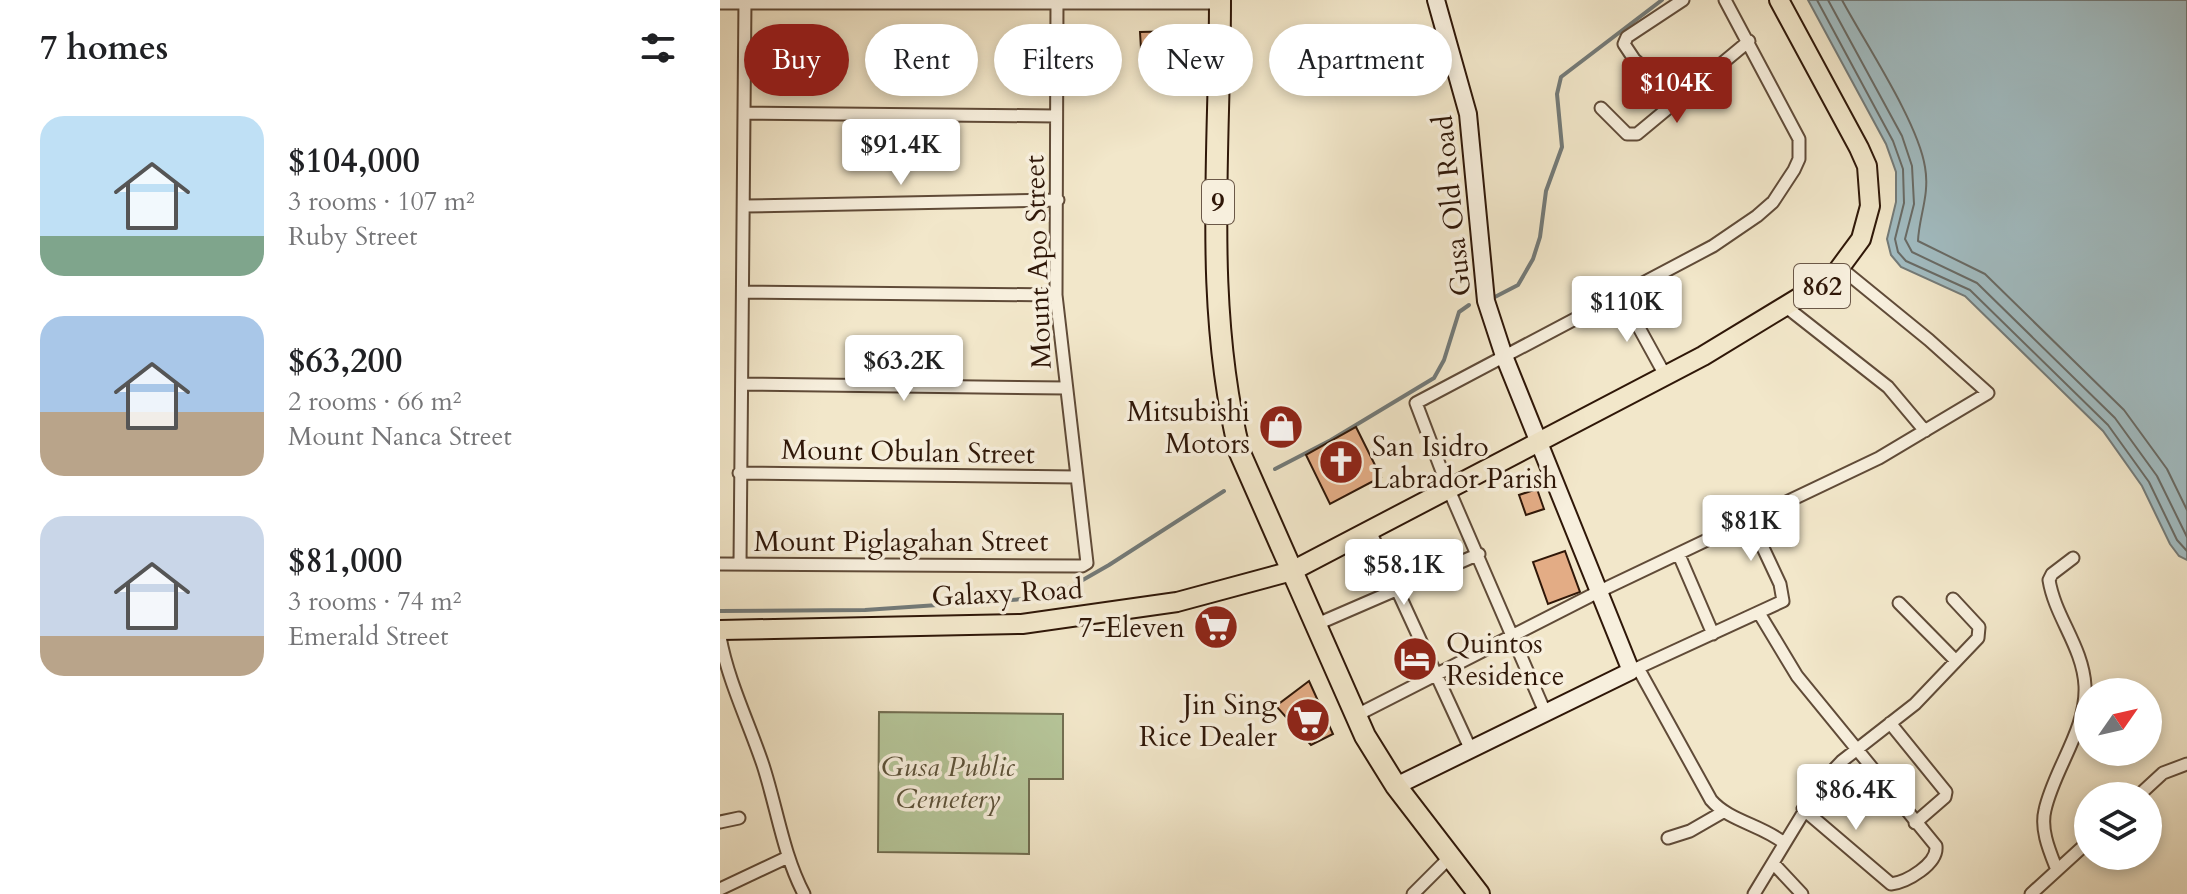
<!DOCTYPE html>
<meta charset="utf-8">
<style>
body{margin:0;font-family:Cardo,serif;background:#f2f2f2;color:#202124;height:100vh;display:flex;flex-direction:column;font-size:30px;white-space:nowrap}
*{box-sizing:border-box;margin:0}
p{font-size:26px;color:#757577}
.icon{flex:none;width:44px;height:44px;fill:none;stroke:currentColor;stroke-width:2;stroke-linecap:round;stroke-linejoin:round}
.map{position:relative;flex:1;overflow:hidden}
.details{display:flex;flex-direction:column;background:#fff;width:720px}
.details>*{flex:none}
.hud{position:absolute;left:24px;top:24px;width:760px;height:72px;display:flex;gap:16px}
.needle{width:52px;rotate:56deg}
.fabs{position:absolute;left:1354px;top:678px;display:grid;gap:16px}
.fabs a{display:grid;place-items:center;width:88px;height:88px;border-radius:50%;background:#fff;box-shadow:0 4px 12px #0003;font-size:40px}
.price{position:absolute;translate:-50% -68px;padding:0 18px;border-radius:8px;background:#fff;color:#222;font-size:26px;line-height:52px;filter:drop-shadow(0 2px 4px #0008)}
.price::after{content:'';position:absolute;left:50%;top:48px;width:24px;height:18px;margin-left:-12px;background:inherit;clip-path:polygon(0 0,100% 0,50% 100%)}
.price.on{background:#8f2418;color:#fff}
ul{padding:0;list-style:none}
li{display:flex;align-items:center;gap:24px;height:200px;padding:0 40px}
li span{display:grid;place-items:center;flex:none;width:224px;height:160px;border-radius:24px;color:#555}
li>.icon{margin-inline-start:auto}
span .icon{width:96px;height:96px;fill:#fffc;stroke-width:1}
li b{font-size:34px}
h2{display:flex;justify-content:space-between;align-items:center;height:96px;padding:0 40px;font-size:34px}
.pill{padding:0 28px;border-radius:36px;background:#fff;box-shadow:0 4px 12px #0003;font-size:28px;line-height:72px}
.pill.on{background:#8f2418;color:#fff}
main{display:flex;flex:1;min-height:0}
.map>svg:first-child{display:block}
.green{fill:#b6c69a;stroke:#726e51;stroke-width:2}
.water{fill:#a1bcc2;stroke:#737a78;stroke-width:2}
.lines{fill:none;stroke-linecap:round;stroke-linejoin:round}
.shore{stroke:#686a65;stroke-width:2}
.stream{stroke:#737a78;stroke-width:4}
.building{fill:#e3ac85;stroke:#2f1708;stroke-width:2}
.street-casing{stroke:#604b38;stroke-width:15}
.secondary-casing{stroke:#2f1708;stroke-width:20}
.primary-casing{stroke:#2f1708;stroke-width:22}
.highway-casing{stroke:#2f1708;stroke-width:24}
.street{stroke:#f7efdd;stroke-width:11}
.secondary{stroke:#f7efdd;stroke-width:16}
.primary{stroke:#f2e7ca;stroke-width:18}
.highway{stroke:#f2e7ca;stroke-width:20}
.labels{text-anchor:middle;stroke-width:7;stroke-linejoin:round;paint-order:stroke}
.shield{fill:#f7efdd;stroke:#6b5848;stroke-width:2}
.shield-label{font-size:26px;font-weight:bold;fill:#2f1708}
.street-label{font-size:28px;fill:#2f1708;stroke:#f7efdd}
.poi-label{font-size:28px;fill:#2f1708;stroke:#f7efdd;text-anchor:end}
.park-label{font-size:28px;font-style:italic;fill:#5e543b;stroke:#f7efdd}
</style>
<main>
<section class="details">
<h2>7 homes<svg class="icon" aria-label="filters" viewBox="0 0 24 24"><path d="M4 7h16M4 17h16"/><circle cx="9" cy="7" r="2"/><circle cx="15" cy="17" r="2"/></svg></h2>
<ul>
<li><span style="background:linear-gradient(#bfe0f5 75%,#7fa58c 0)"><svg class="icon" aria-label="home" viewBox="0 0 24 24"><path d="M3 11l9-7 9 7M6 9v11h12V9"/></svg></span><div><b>$104,000</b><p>3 rooms · 107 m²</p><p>Ruby Street</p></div></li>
<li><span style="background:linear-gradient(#a9c7e8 60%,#b9a48a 0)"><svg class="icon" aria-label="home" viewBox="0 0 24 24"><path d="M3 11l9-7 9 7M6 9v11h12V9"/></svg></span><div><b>$63,200</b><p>2 rooms · 66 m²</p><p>Mount Nanca Street</p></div></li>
<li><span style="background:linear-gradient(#c9d6e8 75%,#b9a48a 0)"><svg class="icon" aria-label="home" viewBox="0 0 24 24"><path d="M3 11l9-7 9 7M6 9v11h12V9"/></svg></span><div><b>$81,000</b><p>3 rooms · 74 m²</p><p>Emerald Street</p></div></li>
</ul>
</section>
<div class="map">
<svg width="1467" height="894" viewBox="0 0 1467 894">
<rect width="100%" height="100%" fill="#f2e7ca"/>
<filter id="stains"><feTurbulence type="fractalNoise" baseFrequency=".0025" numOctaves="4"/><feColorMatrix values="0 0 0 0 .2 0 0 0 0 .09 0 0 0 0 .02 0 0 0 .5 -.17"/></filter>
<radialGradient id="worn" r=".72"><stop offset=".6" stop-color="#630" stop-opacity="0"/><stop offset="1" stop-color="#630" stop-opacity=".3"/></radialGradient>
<path class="green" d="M 159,712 L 343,714 L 343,779 L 309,779 L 309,854 L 158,852 Z"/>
<path class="water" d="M 1088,0 L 1467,0 L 1467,560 L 1459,556 L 1450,544 L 1422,486 L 1383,431 L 1245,296 L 1181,267 L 1171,255 L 1167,239 L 1176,202 L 1176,172 L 1166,144 Z"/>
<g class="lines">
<path class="shore" d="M 1097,0 L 1173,141 L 1183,169 L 1184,203 L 1175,239 L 1178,252 L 1186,261 L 1250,290 L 1388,425 L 1429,482 L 1457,540 L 1467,551
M 1108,0 L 1182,136 L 1192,166 L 1194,204 L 1185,239 L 1192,252 L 1257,283 L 1395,418 L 1437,476 L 1467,537
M 1122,0 C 1145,43 1198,122 1205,167 C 1210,195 1199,216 1198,241 L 1265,274 L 1404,410 L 1447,469 L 1467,510"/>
<path class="stream" d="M 771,299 L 798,285 L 813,259 L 820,237 L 826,191 L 842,147 L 837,94 L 841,77 L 942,0
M 555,469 L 611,440 L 714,378 L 724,360 L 739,312 L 749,305
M 0,611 L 145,610 L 333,597 L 389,565 L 504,491"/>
</g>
<path class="building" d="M 462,31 L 463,48 L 421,49 L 420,32 Z
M 636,427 L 661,477 L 610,504 L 586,455 Z
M 817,489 L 824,509 L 806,515 L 799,495 Z
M 845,551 L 860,592 L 828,604 L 813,562 Z
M 589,681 L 613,734 L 591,745 L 556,706 Z"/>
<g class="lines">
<g class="street-casing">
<path id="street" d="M 0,3 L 500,3
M 960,100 L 914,59 L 904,44 L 907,37 L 963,0
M 881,108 L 907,134 L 917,134 L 1029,41
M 25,113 L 336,116
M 25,206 L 338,200
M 23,292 L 336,295
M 901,295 L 945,375
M 1065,306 L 1168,387 L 1205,431
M 22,384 L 346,388
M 19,473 L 356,477
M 650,531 L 750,748
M 959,555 L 993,634
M 0,564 L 362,566 L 367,563 L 336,295 L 337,0
M 20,564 L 25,0
M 1179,603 L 1236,661
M 1039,613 L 1077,676 L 1216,846 C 1218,864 1187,882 1171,884 L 1083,809
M 595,625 L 759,554
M 0,637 C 8,681 29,723 43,765 C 57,808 63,854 84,894
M 918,668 L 991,800 C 1009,821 1042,825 1064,843
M 911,671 L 1063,601 L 1060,584 L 1030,520
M 825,712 L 729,490 L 696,403 L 993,246 L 1037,216 L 1053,202 L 1074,170 L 1079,159 L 1079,139 L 1005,0
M 635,716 L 880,591 L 1159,458 L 1268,393 L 1209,340 L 1122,269
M 1170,723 L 1226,792 L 1225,797 L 1195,823
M 1418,796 L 1443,773 L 1467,764
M 0,822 L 19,818
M 948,838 L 970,831 L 1003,812
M 1053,863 L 1082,894
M 1337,870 C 1330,852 1320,830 1325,810 C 1334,769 1367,729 1365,686 C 1363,647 1335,617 1329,580 L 1332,574 L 1353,558
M 0,889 L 68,857
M 693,894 L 729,858
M 1034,894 L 1102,782 L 1122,761 L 1195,704 L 1258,638 L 1259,627 L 1233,599
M 1311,894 L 1368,842"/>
</g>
<g class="secondary-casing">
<path id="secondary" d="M 676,786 L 911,671 L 784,356 L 766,301 L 748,114 L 716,0"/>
</g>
<g class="primary-casing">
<path id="primary" d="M 0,630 L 302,624 L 457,602 L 572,571 L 983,356 L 1113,277 L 1141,239 L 1150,206 L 1147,166 L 1139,148 L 1059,0"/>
</g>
<g class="highway-casing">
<path id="highway" d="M 500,0 C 500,150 483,306 520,453 L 645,736 L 676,786 L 759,894"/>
</g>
<use href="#street" class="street"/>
<use href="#secondary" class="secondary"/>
<use href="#primary" class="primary"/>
<use href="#highway" class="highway"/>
</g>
<defs>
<g id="shop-disc" transform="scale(2.3)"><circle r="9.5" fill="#8f2418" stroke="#f7efdd"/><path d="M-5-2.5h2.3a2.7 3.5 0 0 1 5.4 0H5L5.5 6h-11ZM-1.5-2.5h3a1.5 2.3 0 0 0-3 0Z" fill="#fff"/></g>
<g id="church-disc" transform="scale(2.3)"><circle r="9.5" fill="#8f2418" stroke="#f7efdd"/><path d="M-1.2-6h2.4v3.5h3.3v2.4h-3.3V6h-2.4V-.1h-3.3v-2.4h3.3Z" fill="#fff"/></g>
<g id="supermarket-disc" transform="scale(2.3)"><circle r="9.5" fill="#8f2418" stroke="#f7efdd"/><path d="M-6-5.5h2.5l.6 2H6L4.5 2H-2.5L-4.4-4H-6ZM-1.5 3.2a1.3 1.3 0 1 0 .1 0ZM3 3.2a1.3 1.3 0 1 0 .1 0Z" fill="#fff"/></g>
<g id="hotel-disc" transform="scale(2.3)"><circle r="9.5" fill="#8f2418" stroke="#f7efdd"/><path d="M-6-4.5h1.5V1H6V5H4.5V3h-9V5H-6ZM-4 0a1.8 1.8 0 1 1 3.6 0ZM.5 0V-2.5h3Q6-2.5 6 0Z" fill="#fff"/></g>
</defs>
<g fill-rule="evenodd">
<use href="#shop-disc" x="561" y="427"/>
<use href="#church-disc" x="621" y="462"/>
<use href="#supermarket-disc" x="496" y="627"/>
<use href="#hotel-disc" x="695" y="659"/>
<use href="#supermarket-disc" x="588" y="720"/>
</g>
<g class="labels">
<g class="shield">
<rect x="482" y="180" width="32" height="44" rx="6"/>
<rect x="1074" y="264" width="56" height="44" rx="6"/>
</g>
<g class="shield-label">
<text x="498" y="211">9</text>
<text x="1102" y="295">862</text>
</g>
<g class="street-label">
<text transform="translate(731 206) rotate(-96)" y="10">Gusa Old Road</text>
<text transform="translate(317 262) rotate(-92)" y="10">Mount Apo Street</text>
<text transform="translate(188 451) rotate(1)" y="10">Mount Obulan Street</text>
<text x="181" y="551">Mount Piglagahan Street</text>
<text transform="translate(287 592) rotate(-3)" y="10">Galaxy Road</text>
</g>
<g class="poi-label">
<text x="530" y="421">Mitsubishi<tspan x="530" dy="32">Motors</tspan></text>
<text x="652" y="456" text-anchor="start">San Isidro<tspan x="652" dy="32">Labrador Parish</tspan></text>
<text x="465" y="637">7-Eleven</text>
<text x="726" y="653" text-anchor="start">Quintos<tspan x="726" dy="32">Residence</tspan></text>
<text x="557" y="714">Jin Sing<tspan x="557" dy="32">Rice Dealer</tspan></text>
</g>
<g class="park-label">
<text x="228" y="776">Gusa Public<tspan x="228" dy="32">Cemetery</tspan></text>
</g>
</g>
<rect width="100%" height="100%" filter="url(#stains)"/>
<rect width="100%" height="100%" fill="url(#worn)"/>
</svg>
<div class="fabs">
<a><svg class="needle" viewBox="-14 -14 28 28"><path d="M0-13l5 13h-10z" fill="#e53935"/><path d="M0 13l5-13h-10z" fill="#757577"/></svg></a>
<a><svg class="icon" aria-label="layers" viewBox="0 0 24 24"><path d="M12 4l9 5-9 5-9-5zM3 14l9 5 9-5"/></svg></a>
</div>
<b class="price on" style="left:957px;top:125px">$104K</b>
<b class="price" style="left:181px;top:187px">$91.4K</b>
<b class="price" style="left:907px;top:344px">$110K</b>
<b class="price" style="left:184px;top:403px">$63.2K</b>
<b class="price" style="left:1031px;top:563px">$81K</b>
<b class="price" style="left:684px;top:607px">$58.1K</b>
<b class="price" style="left:1136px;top:832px">$86.4K</b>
<div class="hud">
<a class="pill on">Buy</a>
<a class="pill">Rent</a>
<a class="pill">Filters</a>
<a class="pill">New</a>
<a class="pill">Apartment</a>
</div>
</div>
</main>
